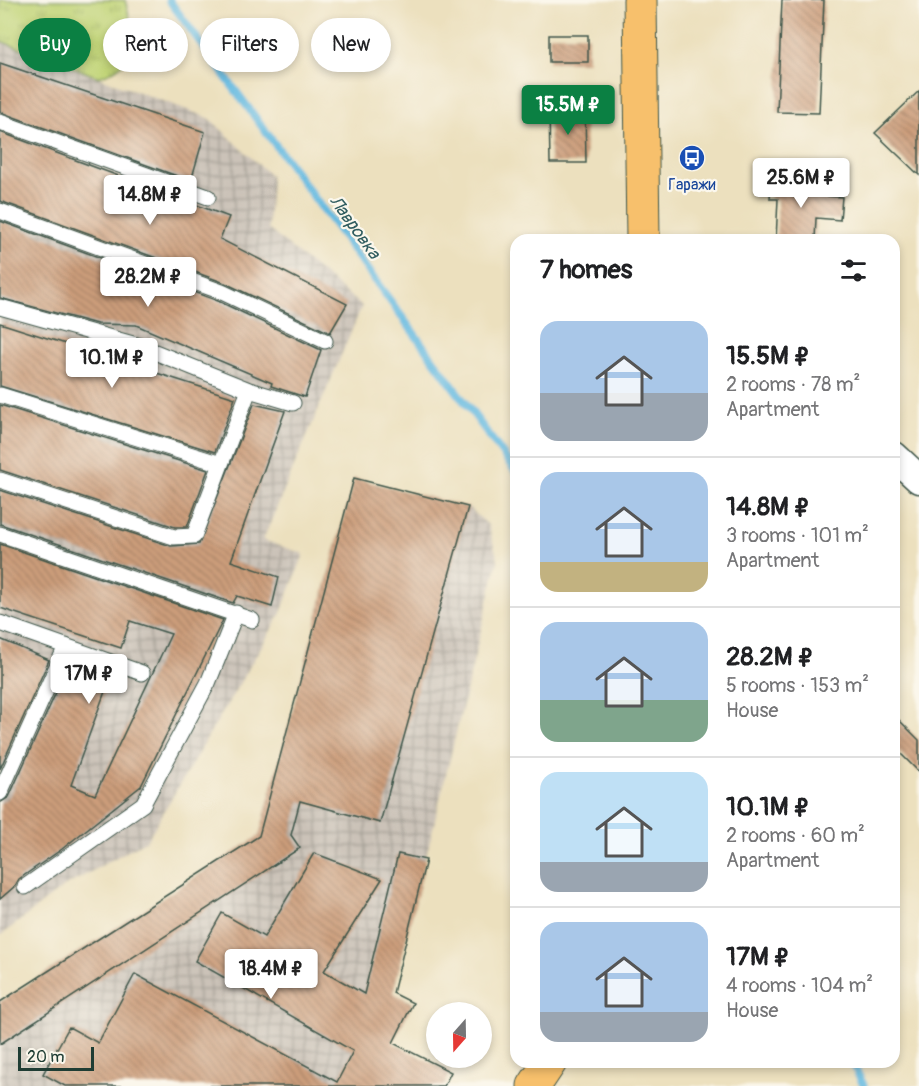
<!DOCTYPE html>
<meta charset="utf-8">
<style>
body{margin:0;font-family:Pangolin,sans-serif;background:#f2f2f2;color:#202124;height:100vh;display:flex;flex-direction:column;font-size:22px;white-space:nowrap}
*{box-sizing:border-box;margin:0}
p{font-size:20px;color:#757577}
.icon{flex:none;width:33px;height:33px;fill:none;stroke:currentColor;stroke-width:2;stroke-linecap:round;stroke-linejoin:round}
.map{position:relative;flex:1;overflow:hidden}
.details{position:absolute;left:510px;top:234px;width:390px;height:834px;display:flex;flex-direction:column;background:#fff;border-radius:18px;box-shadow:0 3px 9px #0003}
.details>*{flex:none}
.top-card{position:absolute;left:18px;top:18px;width:402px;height:54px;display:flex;gap:12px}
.needle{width:39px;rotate:200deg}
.tools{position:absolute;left:426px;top:1002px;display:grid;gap:12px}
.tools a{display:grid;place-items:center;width:66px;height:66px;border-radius:50%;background:#fff;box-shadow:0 3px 9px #0003;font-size:30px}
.scale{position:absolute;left:18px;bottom:15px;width:76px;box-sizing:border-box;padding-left:6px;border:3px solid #1f3d34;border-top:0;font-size:16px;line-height:21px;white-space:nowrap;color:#1f3d34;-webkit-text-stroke:4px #fbf7ec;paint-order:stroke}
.price{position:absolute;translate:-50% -51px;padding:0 14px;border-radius:6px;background:#fff;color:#222;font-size:20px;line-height:39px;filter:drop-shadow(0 2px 3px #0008)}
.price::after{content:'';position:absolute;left:50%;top:36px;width:18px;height:14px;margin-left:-9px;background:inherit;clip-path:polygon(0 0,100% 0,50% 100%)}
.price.on{background:#0b8043;color:#fff}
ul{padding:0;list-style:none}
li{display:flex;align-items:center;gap:18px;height:150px;padding:0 30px}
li+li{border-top:2px solid #e0e0e0}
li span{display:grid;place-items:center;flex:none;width:168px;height:120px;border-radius:18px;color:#555}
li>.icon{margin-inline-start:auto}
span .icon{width:72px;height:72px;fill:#fffc;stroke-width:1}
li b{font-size:26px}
h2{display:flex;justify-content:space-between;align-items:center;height:72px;padding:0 30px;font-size:26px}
.chip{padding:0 21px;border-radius:27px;background:#fff;box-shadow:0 3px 9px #0003;font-size:21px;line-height:54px}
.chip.on{background:#0b8043;color:#fff}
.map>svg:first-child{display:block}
.industrial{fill:url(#industrial-grid)}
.grass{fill:url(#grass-tufts);stroke:#708856;stroke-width:1.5}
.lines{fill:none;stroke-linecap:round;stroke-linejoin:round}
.stream{stroke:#64b9e0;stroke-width:8}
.building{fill:url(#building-back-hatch)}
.service-casing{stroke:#3e5549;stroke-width:17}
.minor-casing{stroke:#3e5549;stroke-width:31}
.trunk-casing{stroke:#3e5549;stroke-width:35}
.service{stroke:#fff;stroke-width:15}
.minor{stroke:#fff;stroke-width:28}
.trunk{stroke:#f7c06c;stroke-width:33}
.labels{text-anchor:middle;stroke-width:4.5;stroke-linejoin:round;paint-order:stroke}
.transit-label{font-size:16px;fill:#164399;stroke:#fbf7ec}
.water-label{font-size:18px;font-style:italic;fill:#305c5f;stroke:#fbf7ec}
</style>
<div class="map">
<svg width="919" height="1086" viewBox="0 0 919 1086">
<defs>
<pattern id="industrial-grid" width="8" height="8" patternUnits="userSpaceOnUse" patternTransform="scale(1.5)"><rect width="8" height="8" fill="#cbc2b8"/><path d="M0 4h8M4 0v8" fill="none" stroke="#a49f96"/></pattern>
<pattern id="grass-tufts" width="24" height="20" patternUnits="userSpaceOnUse" patternTransform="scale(1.5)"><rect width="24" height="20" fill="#c1d477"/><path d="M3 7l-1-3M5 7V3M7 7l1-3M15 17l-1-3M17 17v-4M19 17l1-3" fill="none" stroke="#a5b768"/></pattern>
<pattern id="building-back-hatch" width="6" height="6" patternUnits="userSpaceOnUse" patternTransform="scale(1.5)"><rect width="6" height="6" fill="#cc9d7a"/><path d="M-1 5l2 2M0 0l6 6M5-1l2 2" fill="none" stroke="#a58165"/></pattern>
</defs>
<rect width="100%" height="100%" fill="#fbf7ec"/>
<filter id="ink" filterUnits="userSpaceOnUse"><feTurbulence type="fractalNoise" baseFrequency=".0167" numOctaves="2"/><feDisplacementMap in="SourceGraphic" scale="12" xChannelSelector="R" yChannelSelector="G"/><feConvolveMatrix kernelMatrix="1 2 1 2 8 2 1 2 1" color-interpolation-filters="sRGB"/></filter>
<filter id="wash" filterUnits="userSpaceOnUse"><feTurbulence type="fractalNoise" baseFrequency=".008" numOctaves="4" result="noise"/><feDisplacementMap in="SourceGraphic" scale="24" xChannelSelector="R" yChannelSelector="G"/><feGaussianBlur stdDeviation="1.35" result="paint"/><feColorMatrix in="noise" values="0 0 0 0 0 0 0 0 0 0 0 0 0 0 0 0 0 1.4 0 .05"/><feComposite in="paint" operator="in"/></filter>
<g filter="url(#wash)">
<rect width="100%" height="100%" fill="#ece0be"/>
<path class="industrial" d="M 0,41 L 209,118 L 271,176 L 268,229 L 362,306 L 263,540 L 304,554 L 280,615 L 147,840 L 62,888 L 0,936 Z
M 354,478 L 468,507 L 488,525 L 498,560 L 393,993 L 413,1003 L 371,1086 L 0,1086 L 0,1002 L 259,836 Z"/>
<path class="grass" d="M 0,0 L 125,0 C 135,38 143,61 99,77 L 0,41 Z"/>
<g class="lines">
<path class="stream" d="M 169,0 L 516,472
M 852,1062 L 864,1086"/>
</g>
<g id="blocks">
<path class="building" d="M 782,0 L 824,0 L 819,113 L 777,112 Z
M 549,35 L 588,35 L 588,62 L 549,62 Z
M 0,63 L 205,132 L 191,181 L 0,112 Z
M 919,91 L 919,175 L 875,133 Z
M 585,108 L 586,163 L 550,163 L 549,109 Z
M 0,132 L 229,217 L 220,239 L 347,304 L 330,333 L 225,283 L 0,201 Z
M 771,178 L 809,181 L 808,195 L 842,197 L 840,220 L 816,218 L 815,240 L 776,240 L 778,199 L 770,199 Z
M 0,221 L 218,301 L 321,350 L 305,397 L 271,386 L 272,383 L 136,325 L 97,324 L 0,298 Z
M 0,323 L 235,398 L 215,452 L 0,386 Z
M 254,404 L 285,411 L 231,561 L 279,577 L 272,607 L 237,596 L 233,603 L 0,524 L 0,490 L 171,546 L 199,544 Z
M 0,405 L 208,470 L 187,527 L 175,527 L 0,470 Z
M 354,478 L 468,507 L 380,823 L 300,801 L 291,835 L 300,848 L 0,1044 L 0,1002 L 259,836 Z
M 0,544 L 223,620 L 141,786 L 62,849 L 19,879 L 15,886 L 0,899 L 0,803 L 9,797 L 67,668 L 107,686 L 71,785 L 95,795 L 171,634 L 130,621 L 121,648 L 0,608 Z
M 0,639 L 49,660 L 0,769 Z
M 894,715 L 919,740 L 919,772 L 894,747 Z
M 314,853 L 382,879 L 324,971 L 364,994 L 398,854 L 426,860 L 393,993 L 413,1003 L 393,1043 L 451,1072 L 444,1086 L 65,1086 L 43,1074 L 69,1027 L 98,1043 L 135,974 L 337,1082 L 353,1051 L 195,961 L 222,913 L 264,937 Z"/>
</g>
</g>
<g filter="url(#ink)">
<use href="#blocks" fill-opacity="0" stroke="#3e5549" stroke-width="1.5"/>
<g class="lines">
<g class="service-casing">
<path id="service" d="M 0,122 L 208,197
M 0,211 L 222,292 L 325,341
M 0,307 L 140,346 L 249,390 L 293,403
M 0,395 L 221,464 L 249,390
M 0,480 L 174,537 L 194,536 L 221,464
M 0,534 L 252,620
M 0,623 L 142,673
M 0,793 L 66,646
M 25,887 L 143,804 L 208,683 L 236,613"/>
</g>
<g class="minor-casing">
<path id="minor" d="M 894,456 L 919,479"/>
</g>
<g class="trunk-casing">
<path id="trunk" d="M 640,0 L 643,240
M 534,1086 L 550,1062"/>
</g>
<use href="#service" class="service"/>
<use href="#minor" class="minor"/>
<use href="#trunk" class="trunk"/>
</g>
</g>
<defs>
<g id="bus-disc" transform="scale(1.35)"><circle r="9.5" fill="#1a4fb4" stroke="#fbf7ec"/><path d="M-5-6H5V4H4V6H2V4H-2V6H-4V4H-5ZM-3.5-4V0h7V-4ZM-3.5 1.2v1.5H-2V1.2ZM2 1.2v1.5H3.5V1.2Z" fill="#fff"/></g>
</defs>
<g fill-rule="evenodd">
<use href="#bus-disc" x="692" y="158"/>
</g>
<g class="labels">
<g class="transit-label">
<text x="692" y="190">Гаражи</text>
</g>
<g class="water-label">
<text transform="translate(355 227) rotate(54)" y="6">Лавровка</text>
</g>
</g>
</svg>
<div class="tools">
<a><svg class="needle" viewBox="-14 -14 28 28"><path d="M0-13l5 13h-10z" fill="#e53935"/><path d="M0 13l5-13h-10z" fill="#757577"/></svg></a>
</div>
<div class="scale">20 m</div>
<b class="price on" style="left:568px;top:136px">15.5M ₽</b>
<b class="price" style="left:801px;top:209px">25.6M ₽</b>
<b class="price" style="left:150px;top:226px">14.8M ₽</b>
<b class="price" style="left:148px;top:308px">28.2M ₽</b>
<b class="price" style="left:112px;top:389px">10.1M ₽</b>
<b class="price" style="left:89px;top:705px">17M ₽</b>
<b class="price" style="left:271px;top:1000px">18.4M ₽</b>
<div class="top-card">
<a class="chip on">Buy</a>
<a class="chip">Rent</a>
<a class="chip">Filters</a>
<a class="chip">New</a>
</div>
<section class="details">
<h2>7 homes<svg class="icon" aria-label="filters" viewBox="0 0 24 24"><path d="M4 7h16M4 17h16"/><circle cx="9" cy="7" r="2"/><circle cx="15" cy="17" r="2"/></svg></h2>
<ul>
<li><span style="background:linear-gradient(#a9c7e8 60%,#9aa5b1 0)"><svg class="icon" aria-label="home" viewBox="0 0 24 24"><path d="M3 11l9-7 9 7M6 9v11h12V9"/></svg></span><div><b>15.5M ₽</b><p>2 rooms · 78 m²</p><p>Apartment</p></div></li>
<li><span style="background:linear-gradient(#a9c7e8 75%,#c2b280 0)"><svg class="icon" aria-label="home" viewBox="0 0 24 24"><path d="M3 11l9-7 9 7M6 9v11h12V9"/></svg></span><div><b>14.8M ₽</b><p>3 rooms · 101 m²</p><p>Apartment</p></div></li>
<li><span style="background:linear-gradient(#a9c7e8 65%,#7fa58c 0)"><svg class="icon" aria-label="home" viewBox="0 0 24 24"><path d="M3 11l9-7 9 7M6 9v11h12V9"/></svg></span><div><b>28.2M ₽</b><p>5 rooms · 153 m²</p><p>House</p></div></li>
<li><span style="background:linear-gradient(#bfe0f5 75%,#9aa5b1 0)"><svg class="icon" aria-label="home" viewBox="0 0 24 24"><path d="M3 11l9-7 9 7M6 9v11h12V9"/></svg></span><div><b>10.1M ₽</b><p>2 rooms · 60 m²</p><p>Apartment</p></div></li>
<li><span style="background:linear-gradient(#a9c7e8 75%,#9aa5b1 0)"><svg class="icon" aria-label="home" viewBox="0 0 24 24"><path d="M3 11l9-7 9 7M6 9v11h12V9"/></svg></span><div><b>17M ₽</b><p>4 rooms · 104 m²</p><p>House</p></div></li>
</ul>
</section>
</div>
